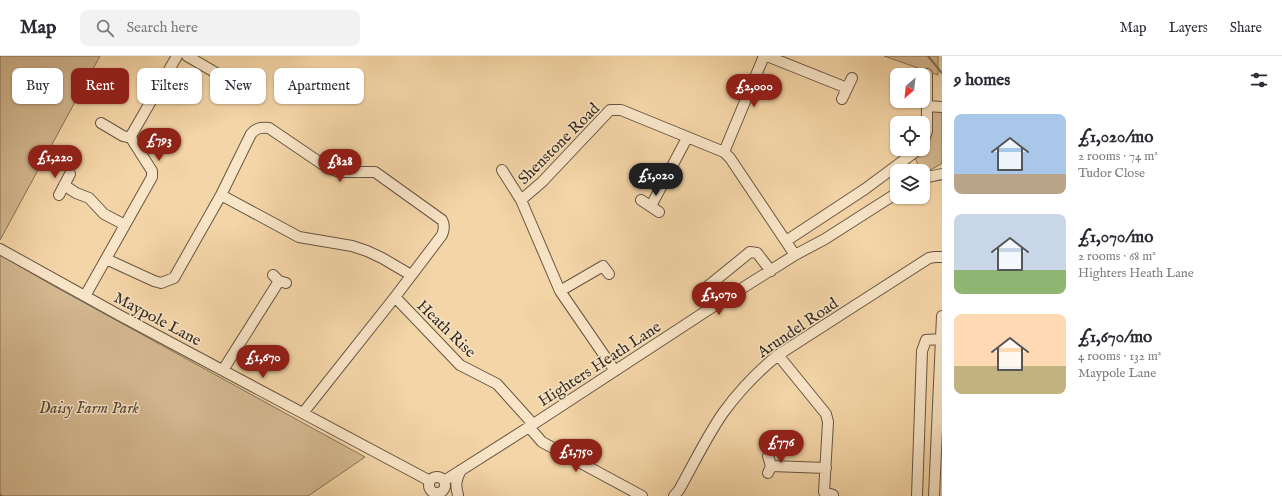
<!DOCTYPE html>
<meta charset="utf-8">
<style>
body{margin:0;font-family:"IM FELL English",serif;background:#f2f2f3;color:#2b2b33;height:100vh;display:flex;flex-direction:column;font-size:15px;white-space:nowrap}
*{box-sizing:border-box;margin:0}
p{font-size:13px;color:#7c7c81}
.icon{flex:none;width:22px;height:22px;fill:none;stroke:currentColor;stroke-width:2;stroke-linecap:round;stroke-linejoin:round}
.map{position:relative;flex:1;overflow:hidden}
.sheet{display:flex;flex-direction:column;background:#fff;width:340px}
.sheet>*{flex:none}
.guide{position:absolute;left:12px;top:12px;width:380px;height:36px;display:flex;gap:8px}
.needle{width:26px;rotate:208deg}
.tools{position:absolute;left:890px;top:12px;display:grid;gap:8px}
.tools a{display:grid;place-items:center;width:40px;height:40px;border-radius:8px;background:#fff;box-shadow:0 1px 3px #0004;font-size:20px}
.price{position:absolute;translate:-50% -34px;padding:0 9px;border-radius:14px;background:#8f2418;color:#fff;font-size:13px;line-height:26px;filter:drop-shadow(0 1px 2px #0008)}
.price::after{content:'';position:absolute;left:50%;top:24px;width:12px;height:9px;margin-left:-6px;background:inherit;clip-path:polygon(0 0,100% 0,50% 100%)}
.price.current{background:#222;color:#fff}
ul{padding:0;list-style:none}
li{display:flex;align-items:center;gap:12px;height:100px;padding:0 12px}
li span{display:grid;place-items:center;flex:none;width:112px;height:80px;border-radius:8px;color:#555}
li>.icon{margin-inline-start:auto}
span .icon{width:48px;height:48px;fill:#fffc;stroke-width:1}
li b{font-size:17px}
h2{display:flex;justify-content:space-between;align-items:center;height:48px;padding:0 12px;font-size:17px}
.tag{padding:0 14px;border-radius:8px;background:#fff;box-shadow:0 1px 3px #0004;font-size:14px;line-height:36px}
.tag.current{background:#8f2418;color:#fff}
header{display:flex;align-items:center;gap:24px;box-sizing:border-box;height:56px;padding:0 20px;background:#fff;border-bottom:1px solid #e1e1e2}
header strong{font-size:19px}
nav{display:flex;gap:22px;margin-inline-start:auto;font-size:14px}
.search{width:280px;height:36px;background:#f2f2f3;display:flex;align-items:center;gap:10px;box-sizing:border-box;padding:0 14px;border-radius:8px;color:#7c7c81;font-size:15px}
main{display:flex;flex:1;min-height:0}
.map>svg:first-child{display:block}
.green{fill:#d4b890;stroke:#857259}
.lines{fill:none;stroke-linecap:round;stroke-linejoin:round}
.stream{stroke:#816f57;stroke-width:2}
.minor-casing{stroke:#665643;stroke-width:12}
.minor{stroke:#f8e4c6;stroke-width:10}
.labels{text-anchor:middle;stroke-width:3;stroke-linejoin:round;paint-order:stroke}
.street-label{font-size:16px;fill:#362c22;stroke:#f8e4c6}
.park-label{font-size:16px;font-style:italic;fill:#564838;stroke:#f8e4c6}
</style>
<header>
<strong>Map</strong>
<div class="search"><svg class="icon" aria-label="search" viewBox="0 0 24 24"><circle cx="10" cy="10" r="6"/><path d="M15 15l6 6"/></svg>Search here</div>
<nav><a>Map</a><a>Layers</a><a>Share</a></nav>
</header>
<main>
<div class="map">
<svg width="942" height="440" viewBox="0 0 942 440">
<rect width="100%" height="100%" fill="#f4d5a7"/>
<filter id="stains"><feTurbulence type="fractalNoise" baseFrequency=".005" numOctaves="4"/><feColorMatrix values="0 0 0 0 .2 0 0 0 0 .09 0 0 0 0 .02 0 0 0 .5 -.17"/></filter>
<radialGradient id="worn" r=".72"><stop offset=".6" stop-color="#630" stop-opacity="0"/><stop offset="1" stop-color="#630" stop-opacity=".3"/></radialGradient>
<path class="green" d="M 0,0 L 100,0 L 0,184 Z
M 884,0 L 938,0 L 938,19 Z
M 930,55 L 942,55 L 942,105 L 941,108 L 923,118 L 923,115 L 921,115 L 915,102 C 931,84 928,78 930,55 Z
M 0,199 L 52,229 L 365,401 L 308,440 L 0,440 Z"/>
<g class="lines">
<path class="stream" d="M 928,0 L 942,17
M 0,439 L 2,440"/>
<g class="minor-casing">
<path id="minor" d="M 187,0 L 218,18
M 767,0 L 847,32
M 842,43 L 852,22
M 927,50 L 942,51
M 101,67 L 123,80 L 131,82
M 923,87 L 927,75 L 927,18
M 724,96 L 764,0
M 502,114 L 521,144 L 560,235 L 615,315
M 923,122 L 942,118
M 64,129 L 76,137 L 89,142 L 104,158 L 125,169
M 59,139 L 70,118
M 221,139 L 299,181 L 352,190 L 367,195 L 382,202 L 411,219
M 521,144 L 542,126 L 610,54 L 621,54 L 724,96 L 730,102 L 795,199
M 641,144 L 659,156
M 651,150 L 687,82
M 786,185 L 865,133 L 919,93
M 0,193 L 119,259 L 430,425
M 106,203 L 154,225 L 161,227 L 174,222 L 221,139 L 251,78 C 256,72 261,71 269,72 L 328,112 L 340,116 L 375,116 L 442,164 C 445,169 444,174 442,179 L 395,241 L 303,357
M 273,219 L 279,225 L 286,227
M 560,235 L 603,210 L 609,218
M 85,240 L 152,121 L 152,115 L 131,82 L 132,78 L 177,0
M 395,241 L 460,309 L 497,328 L 533,368
M 714,250 L 707,231 L 750,196 L 757,197 L 771,215
M 778,299 L 826,358 L 828,366 L 824,436 L 833,439
M 223,314 L 279,225
M 529,371 L 542,386 L 642,440
M 768,400 L 771,410 L 768,417
M 771,410 L 826,412
M429 429a8 8 0 1 1 16 0a8 8 0 1 1-16 0Z
M 444,425 L 529,371 L 714,250 L 795,199 L 825,183 L 897,137
M 458,439 C 455,429 456,423 461,414
M 674,440 L 679,434 C 693,409 707,380 723,357 C 739,335 757,316 778,299 L 929,202 L 935,201 L 942,201
M 917,440 L 922,295 L 926,284 L 941,283
M 934,440 L 942,260"/>
</g>
<use href="#minor" class="minor"/>
</g>
<g class="labels">
<g class="street-label">
<text transform="translate(558 87) rotate(-45)" y="6">Shenstone Road</text>
<text transform="translate(158 262) rotate(28)" y="6">Maypole Lane</text>
<text transform="translate(797 271) rotate(-34)" y="6">Arundel Road</text>
<text transform="translate(447 272) rotate(44)" y="6">Heath Rise</text>
<text transform="translate(599 307) rotate(-33)" y="6">Highters Heath Lane</text>
</g>
<g class="park-label">
<text x="89" y="357">Daisy Farm Park</text>
</g>
</g>
<rect width="100%" height="100%" filter="url(#stains)"/>
<rect width="100%" height="100%" fill="url(#worn)"/>
</svg>
<div class="tools">
<a><svg class="needle" viewBox="-14 -14 28 28"><path d="M0-13l5 13h-10z" fill="#e53935"/><path d="M0 13l5-13h-10z" fill="#7c7c81"/></svg></a>
<a><svg class="icon" aria-label="locate" viewBox="0 0 24 24"><circle cx="12" cy="12" r="6"/><path d="M12 2v4M12 18v4M2 12h4M18 12h4"/></svg></a>
<a><svg class="icon" aria-label="layers" viewBox="0 0 24 24"><path d="M12 4l9 5-9 5-9-5zM3 14l9 5 9-5"/></svg></a>
</div>
<b class="price" style="left:754px;top:52px">£2,000</b>
<b class="price" style="left:159px;top:106px">£793</b>
<b class="price" style="left:55px;top:123px">£1,220</b>
<b class="price" style="left:340px;top:127px">£828</b>
<b class="price current" style="left:656px;top:141px">£1,020</b>
<b class="price" style="left:719px;top:260px">£1,070</b>
<b class="price" style="left:263px;top:323px">£1,670</b>
<b class="price" style="left:781px;top:408px">£776</b>
<b class="price" style="left:576px;top:417px">£1,750</b>
<div class="guide">
<a class="tag">Buy</a>
<a class="tag current">Rent</a>
<a class="tag">Filters</a>
<a class="tag">New</a>
<a class="tag">Apartment</a>
</div>
</div>
<section class="sheet">
<h2>9 homes<svg class="icon" aria-label="filters" viewBox="0 0 24 24"><path d="M4 7h16M4 17h16"/><circle cx="9" cy="7" r="2"/><circle cx="15" cy="17" r="2"/></svg></h2>
<ul>
<li><span style="background:linear-gradient(#a9c7e8 75%,#b9a48a 0)"><svg class="icon" aria-label="home" viewBox="0 0 24 24"><path d="M3 11l9-7 9 7M6 9v11h12V9"/></svg></span><div><b>£1,020/mo</b><p>2 rooms · 74 m²</p><p>Tudor Close</p></div></li>
<li><span style="background:linear-gradient(#c9d6e8 70%,#8fb573 0)"><svg class="icon" aria-label="home" viewBox="0 0 24 24"><path d="M3 11l9-7 9 7M6 9v11h12V9"/></svg></span><div><b>£1,070/mo</b><p>2 rooms · 68 m²</p><p>Highters Heath Lane</p></div></li>
<li><span style="background:linear-gradient(#ffd9b3 65%,#c2b280 0)"><svg class="icon" aria-label="home" viewBox="0 0 24 24"><path d="M3 11l9-7 9 7M6 9v11h12V9"/></svg></span><div><b>£1,670/mo</b><p>4 rooms · 132 m²</p><p>Maypole Lane</p></div></li>
</ul>
</section>
</main>
